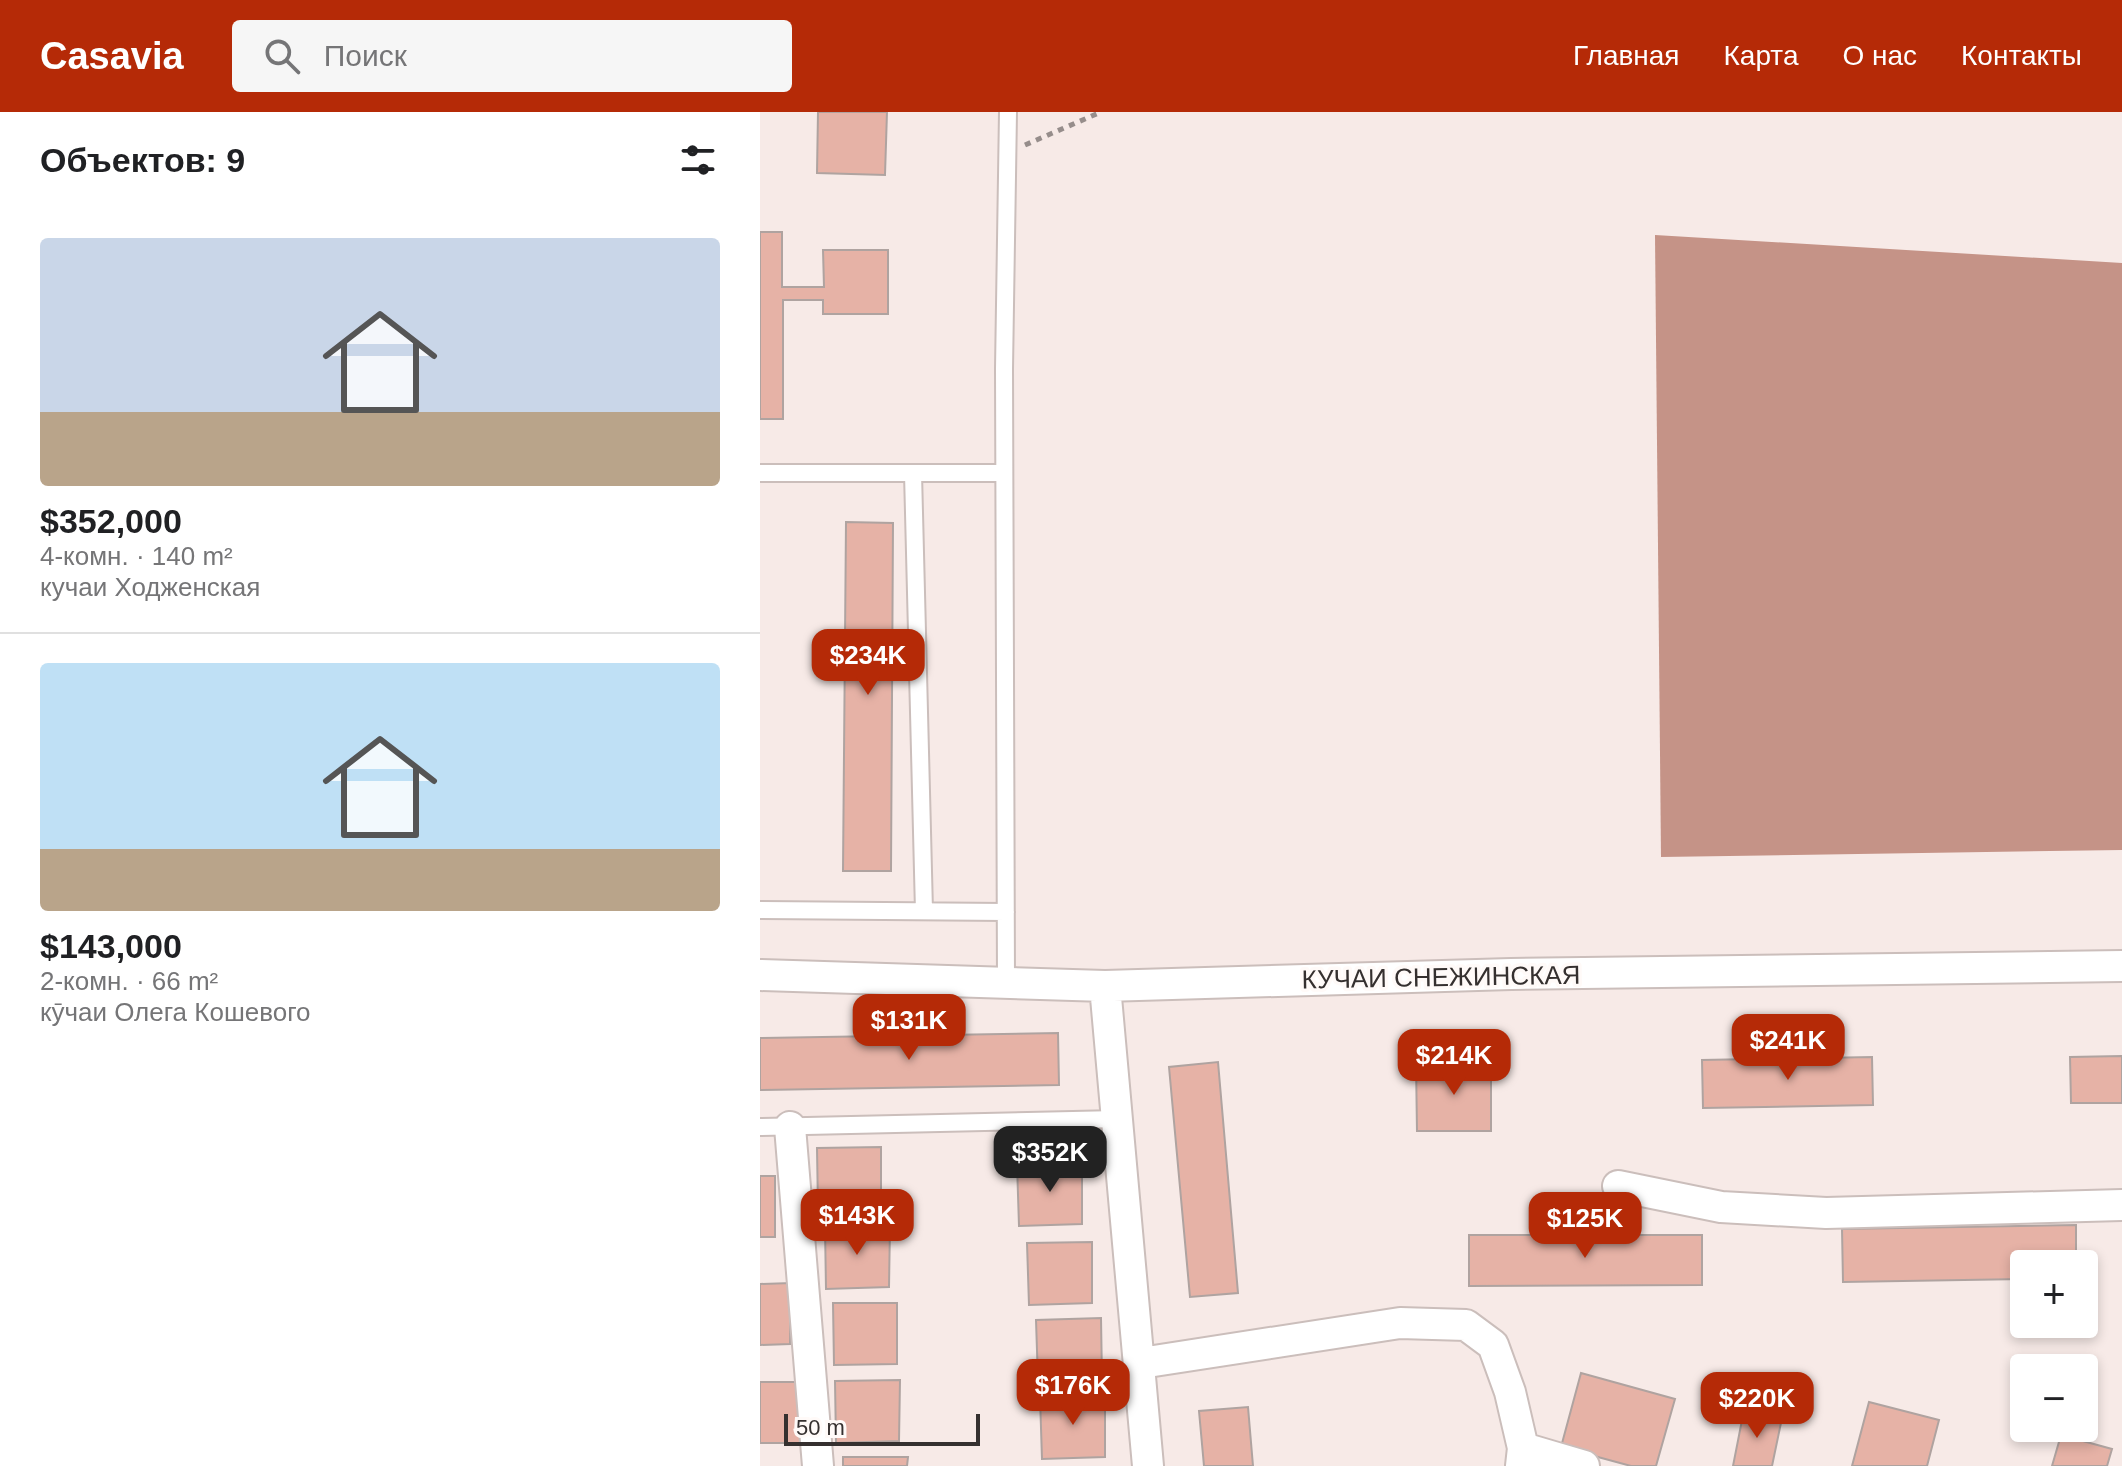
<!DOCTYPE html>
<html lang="ru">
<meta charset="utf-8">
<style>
body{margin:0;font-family:Arial,sans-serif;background:#f6f6f6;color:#202124;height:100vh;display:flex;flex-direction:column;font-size:30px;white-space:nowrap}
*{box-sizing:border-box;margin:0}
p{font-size:26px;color:#757577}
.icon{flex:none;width:44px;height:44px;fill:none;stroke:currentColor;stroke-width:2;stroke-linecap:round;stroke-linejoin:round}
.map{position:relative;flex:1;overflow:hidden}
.drawer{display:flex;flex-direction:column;background:#fff;width:760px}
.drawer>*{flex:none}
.buttons{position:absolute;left:1250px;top:1138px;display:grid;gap:16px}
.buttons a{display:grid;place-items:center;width:88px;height:88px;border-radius:8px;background:#fff;box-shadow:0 4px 12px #0003;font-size:40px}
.scale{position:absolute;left:24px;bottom:20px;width:196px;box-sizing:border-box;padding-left:8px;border:4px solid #35302f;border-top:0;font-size:22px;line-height:28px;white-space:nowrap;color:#35302f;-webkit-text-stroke:6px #fffaf8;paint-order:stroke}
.price{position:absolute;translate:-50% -68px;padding:0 18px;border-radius:16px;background:#b52a07;color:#fff;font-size:26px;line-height:52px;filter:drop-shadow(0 2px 4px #0008)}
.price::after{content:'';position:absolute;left:50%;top:48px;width:24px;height:18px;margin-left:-12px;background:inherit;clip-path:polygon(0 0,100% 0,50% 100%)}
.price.current{background:#222;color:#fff}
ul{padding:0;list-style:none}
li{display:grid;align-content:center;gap:16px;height:424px;padding:0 40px}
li+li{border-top:2px solid #e0e0e0}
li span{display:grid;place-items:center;height:248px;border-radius:8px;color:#555}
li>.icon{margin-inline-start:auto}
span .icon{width:144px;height:144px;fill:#fffc;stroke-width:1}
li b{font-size:34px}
h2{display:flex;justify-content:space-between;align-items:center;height:96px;padding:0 40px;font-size:34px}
header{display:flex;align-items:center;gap:48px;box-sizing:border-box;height:112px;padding:0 40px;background:#b52a07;color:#fff}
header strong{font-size:38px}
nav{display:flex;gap:44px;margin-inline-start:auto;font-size:28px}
.search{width:560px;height:72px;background:#f6f6f6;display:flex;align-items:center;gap:20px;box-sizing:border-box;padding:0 28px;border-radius:8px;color:#757577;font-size:30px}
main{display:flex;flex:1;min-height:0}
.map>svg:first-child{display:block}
.water{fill:#c59387}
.building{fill:#e6b2a6;stroke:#afa3a0;stroke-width:2}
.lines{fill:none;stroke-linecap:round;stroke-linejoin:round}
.service-casing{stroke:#cbbebb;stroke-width:20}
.minor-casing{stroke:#cbbebb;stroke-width:34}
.path{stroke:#968d8b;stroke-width:5;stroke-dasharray:6 6;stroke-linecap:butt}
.service{stroke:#fff;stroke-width:16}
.minor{stroke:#fff;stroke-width:30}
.labels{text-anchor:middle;stroke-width:7;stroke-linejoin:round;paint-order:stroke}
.street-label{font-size:26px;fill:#35302f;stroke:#fffaf8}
</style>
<header>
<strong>Casavia</strong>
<div class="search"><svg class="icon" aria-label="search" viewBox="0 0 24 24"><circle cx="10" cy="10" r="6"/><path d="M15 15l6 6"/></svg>Поиск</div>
<nav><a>Главная</a><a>Карта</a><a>О нас</a><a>Контакты</a></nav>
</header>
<main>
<section class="drawer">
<h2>Объектов: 9<svg class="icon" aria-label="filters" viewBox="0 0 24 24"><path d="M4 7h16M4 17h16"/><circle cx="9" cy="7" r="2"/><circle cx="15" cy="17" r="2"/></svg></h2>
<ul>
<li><span style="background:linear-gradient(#c9d6e8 70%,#b9a48a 0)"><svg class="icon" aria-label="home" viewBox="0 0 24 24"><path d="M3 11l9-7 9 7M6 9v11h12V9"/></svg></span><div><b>$352,000</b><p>4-комн. · 140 m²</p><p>кучаи Ходженская</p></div></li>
<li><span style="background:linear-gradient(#bfe0f5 75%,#b9a48a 0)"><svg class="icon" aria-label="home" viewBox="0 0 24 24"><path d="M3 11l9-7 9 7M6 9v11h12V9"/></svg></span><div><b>$143,000</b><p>2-комн. · 66 m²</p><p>кӯчаи Олега Кошевого</p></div></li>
</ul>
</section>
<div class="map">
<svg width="1362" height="1354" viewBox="0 0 1362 1354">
<rect width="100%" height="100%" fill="#f7eae7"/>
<path class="water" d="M 895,123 L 1362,151 L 1362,738 L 901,745 Z"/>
<path class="building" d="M 58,0 L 127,0 L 125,63 L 57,61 Z
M 0,120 L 22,120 L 22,175 L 64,175 L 63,138 L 128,138 L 128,202 L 63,202 L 63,188 L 23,188 L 23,307 L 0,307 Z
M 86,410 L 133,411 L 131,759 L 83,759 Z
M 298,921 L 299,973 L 0,978 L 0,926 Z
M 1362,944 L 1362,991 L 1311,991 L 1310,945 Z
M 1112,945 L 1113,993 L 943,996 L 942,948 Z
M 458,950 L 478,1181 L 430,1185 L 409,955 Z
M 656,951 L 731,951 L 731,1019 L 657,1019 Z
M 121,1035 L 121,1096 L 58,1097 L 57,1036 Z
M 322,1051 L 322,1112 L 259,1114 L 257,1052 Z
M 0,1064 L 15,1064 L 15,1125 L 0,1125 Z
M 1316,1113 L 1316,1152 L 1264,1152 L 1264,1167 L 1083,1170 L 1082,1117 Z
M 130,1114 L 129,1175 L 66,1177 L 65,1115 Z
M 709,1123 L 942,1123 L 942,1173 L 709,1174 Z
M 332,1130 L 332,1191 L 269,1193 L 267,1131 Z
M 31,1171 L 30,1232 L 0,1233 L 0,1172 Z
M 73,1191 L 137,1191 L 137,1252 L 74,1253 Z
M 341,1206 L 342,1267 L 278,1269 L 276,1208 Z
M 821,1261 L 915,1287 L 896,1354 L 871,1354 L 801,1335 Z
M 140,1268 L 139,1329 L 76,1331 L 75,1269 Z
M 0,1270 L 41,1270 L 41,1331 L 0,1331 Z
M 345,1284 L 345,1345 L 282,1347 L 280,1285 Z
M 1109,1290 L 1179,1308 L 1167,1354 L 1092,1354 Z
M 488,1295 L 493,1354 L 444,1354 L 439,1299 Z
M 984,1298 L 1022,1306 L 1012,1354 L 973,1354 Z
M 1301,1323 L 1352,1337 L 1347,1354 L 1292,1354 Z
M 83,1345 L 148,1345 L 147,1354 L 83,1354 Z"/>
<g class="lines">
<g class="service-casing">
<path id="service" d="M 0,361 L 244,361
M 153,361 L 164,799
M 0,798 L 246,800
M 246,868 L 244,257 L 248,0
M 0,1015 L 358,1007"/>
</g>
<g class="minor-casing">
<path id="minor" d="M 0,863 L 345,874 L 751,862 L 1362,854
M 345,874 L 388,1354
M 30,1015 L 58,1354
M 858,1074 L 961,1095 L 1066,1101 L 1362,1093
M 381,1251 L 640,1211 L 706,1213 L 733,1233 L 750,1280 L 763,1336 L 761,1354
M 763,1336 L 824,1354"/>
</g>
<path class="path" d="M 265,33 L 341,0"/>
<use href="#service" class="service"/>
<use href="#minor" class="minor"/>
</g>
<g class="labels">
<g class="street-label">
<text transform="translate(681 865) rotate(-1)" y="9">КУЧАИ СНЕЖИНСКАЯ</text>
</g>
</g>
</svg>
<div class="buttons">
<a>+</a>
<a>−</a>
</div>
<div class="scale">50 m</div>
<b class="price" style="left:108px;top:585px">$234K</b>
<b class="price" style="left:149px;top:950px">$131K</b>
<b class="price" style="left:1028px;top:970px">$241K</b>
<b class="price" style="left:694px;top:985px">$214K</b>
<b class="price current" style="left:290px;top:1082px">$352K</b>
<b class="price" style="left:97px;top:1145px">$143K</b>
<b class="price" style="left:825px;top:1148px">$125K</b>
<b class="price" style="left:313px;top:1315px">$176K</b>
<b class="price" style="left:997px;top:1328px">$220K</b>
</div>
</main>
